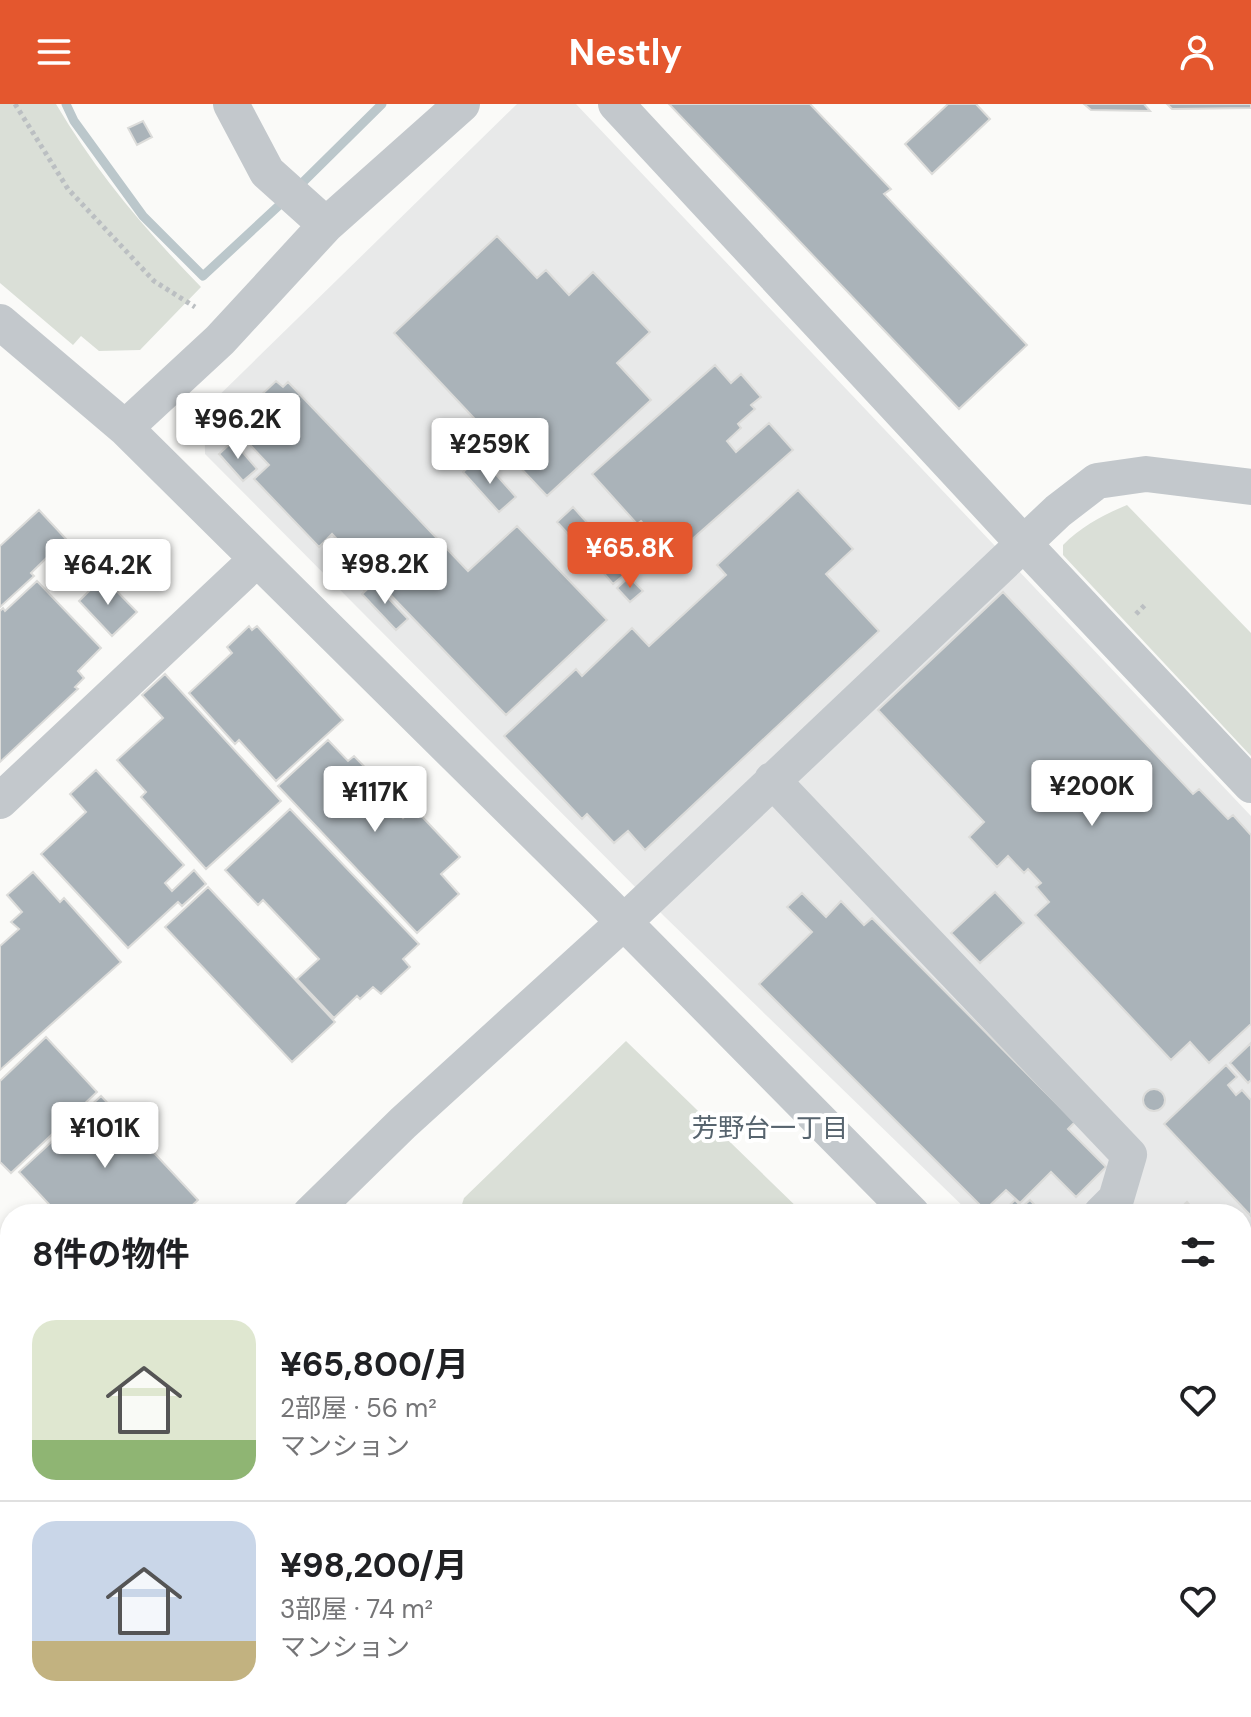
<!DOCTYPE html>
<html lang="ja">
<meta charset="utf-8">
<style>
body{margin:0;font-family:"DM Sans","Noto Sans JP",sans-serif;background:#f2f2f2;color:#202124;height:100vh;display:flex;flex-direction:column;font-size:30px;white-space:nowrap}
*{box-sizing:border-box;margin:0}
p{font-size:26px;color:#757577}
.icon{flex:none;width:44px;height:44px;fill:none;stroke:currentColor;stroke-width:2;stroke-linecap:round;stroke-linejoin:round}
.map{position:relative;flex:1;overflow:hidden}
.drawer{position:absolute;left:0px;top:1100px;width:1252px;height:514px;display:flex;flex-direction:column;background:#fff;border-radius:32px 32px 0 0;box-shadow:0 4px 12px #0003}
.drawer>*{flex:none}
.price{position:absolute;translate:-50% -68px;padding:0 18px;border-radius:8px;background:#fff;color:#222;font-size:26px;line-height:52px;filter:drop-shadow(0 2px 4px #0008)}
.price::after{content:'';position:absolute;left:50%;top:48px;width:24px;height:18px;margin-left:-12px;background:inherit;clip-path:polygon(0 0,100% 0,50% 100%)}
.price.active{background:#e4572e;color:#fff}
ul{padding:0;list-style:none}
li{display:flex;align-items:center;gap:24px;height:200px;padding:0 32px}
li+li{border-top:2px solid #e0e0e0}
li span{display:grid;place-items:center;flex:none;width:224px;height:160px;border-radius:24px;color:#555}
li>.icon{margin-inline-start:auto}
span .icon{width:96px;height:96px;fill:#fffc;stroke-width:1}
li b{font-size:34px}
h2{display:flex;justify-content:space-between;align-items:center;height:96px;padding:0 32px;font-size:34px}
header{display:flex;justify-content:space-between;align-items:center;height:104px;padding:0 32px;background:#e4572e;color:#fff;font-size:36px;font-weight:700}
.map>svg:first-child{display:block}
.built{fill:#e8e9e9}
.green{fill:#dadfd7}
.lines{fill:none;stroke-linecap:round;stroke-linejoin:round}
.stream{stroke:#bbc7cb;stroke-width:9}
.building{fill:#aab3b9;stroke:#dcdcda;stroke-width:2}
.path{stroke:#bbbfc2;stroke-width:5;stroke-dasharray:4 4;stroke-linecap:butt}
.minor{stroke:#c3c8cc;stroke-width:36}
.labels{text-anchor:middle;stroke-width:8;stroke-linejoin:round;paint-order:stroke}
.neighbourhood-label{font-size:26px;fill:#57646e;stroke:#fff}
</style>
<header><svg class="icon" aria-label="menu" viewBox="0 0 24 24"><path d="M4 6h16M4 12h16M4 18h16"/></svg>Nestly<svg class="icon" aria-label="person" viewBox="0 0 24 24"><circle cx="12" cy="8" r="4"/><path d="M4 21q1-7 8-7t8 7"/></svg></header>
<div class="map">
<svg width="1251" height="1613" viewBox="0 0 1251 1613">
<rect width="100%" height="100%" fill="#fafaf8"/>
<path class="built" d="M 517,0 L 576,0 L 1251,712 L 1251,1383 L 1242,1374 L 1242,1110 L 971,1110 L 664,812 L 205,350 L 204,306 Z
M 1242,1498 L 1251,1507 L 1251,1613 L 1027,1613 L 1036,1604 L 1242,1604 Z"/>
<path class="green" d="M 0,0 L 56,0 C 96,68 146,127 201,183 L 140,246 L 99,247 L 81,232 L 73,241 L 0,179 Z
M 1127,401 L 1251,529 L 1251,652 L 1063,451 L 1063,441 C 1082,422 1103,411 1127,401 Z
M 626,937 L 804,1110 L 459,1110 L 464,1094 Z
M 658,1604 L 1003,1604 L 994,1613 L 668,1613 Z"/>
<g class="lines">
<path class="stream" d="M 66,0 L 74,17 L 143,112 L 203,172 L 286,95
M 296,85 L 382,0"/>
</g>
<path class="building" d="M 669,0 L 810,0 L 891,85 L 884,90 L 1027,241 L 959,305 Z
M 948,0 L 976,0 L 990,15 L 932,70 L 905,40 Z
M 1084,0 L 1144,0 L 1150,7 L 1091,6 Z
M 1167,0 L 1251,0 L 1251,4 L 1172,5 Z
M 143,17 L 152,33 L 137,41 L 128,24 Z
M 497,132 L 537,174 L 546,166 L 569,191 L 593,168 L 650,228 L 617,259 L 651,296 L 547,392 L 394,229 Z
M 715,261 L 731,279 L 741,270 L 761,293 L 751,301 L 755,305 L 738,320 L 741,324 L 727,337 L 736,348 L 769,319 L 793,346 L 689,438 L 673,420 L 656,434 L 641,417 L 637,420 L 592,370 Z
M 276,277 L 283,283 L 288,278 L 468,467 L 517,422 L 607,516 L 506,611 L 332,430 L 319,443 L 254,375 L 269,361 L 235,325 L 263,299 L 258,294 Z
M 233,337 L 257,365 L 243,377 L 219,350 Z
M 477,356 L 489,369 L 492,366 L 516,393 L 499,408 L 463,368 Z
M 798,386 L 853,445 L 826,470 L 879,527 L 645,746 L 628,727 L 614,739 L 587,710 L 582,715 L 504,632 L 576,565 L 582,572 L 632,524 L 649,542 L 726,471 L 717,461 Z
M 573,403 L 599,432 L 583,446 L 557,418 Z
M 39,406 L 66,435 L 31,469 L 34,472 L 0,503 L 0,442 Z
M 332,438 L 345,452 L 337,459 L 324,445 Z
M 611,447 L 629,467 L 613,480 L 596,460 Z
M 349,454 L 372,478 L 364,486 L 340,461 Z
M 103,473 L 137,508 L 112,532 L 79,497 Z
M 629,473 L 643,487 L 630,498 L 617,484 Z
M 37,477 L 101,544 L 78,567 L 84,574 L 75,583 L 78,585 L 0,658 L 0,507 L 3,504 L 5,507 Z
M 374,479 L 408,515 L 396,526 L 362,490 Z
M 1003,488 L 1193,690 L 1199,685 L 1228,715 L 1233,711 L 1251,731 L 1251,920 L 1209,959 L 1190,938 L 1171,956 L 1035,811 L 1049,798 L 1036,783 L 1041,779 L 1028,765 L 1024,769 L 1008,752 L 997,763 L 969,733 L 984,718 L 878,606 Z
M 249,522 L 252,526 L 257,522 L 343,616 L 276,677 L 239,636 L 235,640 L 189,589 L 232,549 L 227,543 Z
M 165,570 L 281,697 L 206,765 L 141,693 L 146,688 L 117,656 L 163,614 L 142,591 Z
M 328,636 L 348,657 L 354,652 L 380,679 L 375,684 L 403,714 L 414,704 L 460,753 L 441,770 L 459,790 L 417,829 L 278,682 Z
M 96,666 L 184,761 L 165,779 L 172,787 L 194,766 L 206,780 L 182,802 L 178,798 L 128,844 L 41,750 L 86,708 L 70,690 Z
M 290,705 L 419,840 L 403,855 L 410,863 L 381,890 L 373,883 L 360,895 L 357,892 L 334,914 L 297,875 L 319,855 L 263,796 L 258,801 L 225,766 Z
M 33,768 L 60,798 L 64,794 L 121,858 L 0,966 L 0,842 L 19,825 L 11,818 L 22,808 L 7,791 Z
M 208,783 L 335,918 L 292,958 L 165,823 Z
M 995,788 L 1024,819 L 980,859 L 951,829 Z
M 802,789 L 826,813 L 841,797 L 864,821 L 872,814 L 1075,1018 L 1068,1025 L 1106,1063 L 1076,1093 L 1051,1068 L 1020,1099 L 1006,1086 L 985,1106 L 759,880 L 812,828 L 787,803 Z
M 46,933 L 97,988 L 11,1069 L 0,1058 L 0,977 Z
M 1251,939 L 1251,976 L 1248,979 L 1230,959 Z
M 1226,961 L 1237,973 L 1228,981 L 1236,991 L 1242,986 L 1251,996 L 1251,1112 L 1164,1020 Z
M1143 996a11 11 0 1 1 22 0a11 11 0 1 1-22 0Z
M 101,992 L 198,1096 L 183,1110 L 58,1110 L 19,1068 Z
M 1015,1096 L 1022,1103 L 1030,1096 L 1043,1110 L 1000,1110 Z
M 1187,1098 L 1197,1110 L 1174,1110 Z
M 1242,1131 L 1251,1141 L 1251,1212 L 1242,1220 Z
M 1251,1237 L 1251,1310 L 1249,1312 L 1242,1305 L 1242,1245 Z
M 1242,1559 L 1251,1568 L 1251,1613 L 1156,1613 L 1165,1604 L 1242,1604 Z
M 1063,1604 L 1141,1604 L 1132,1613 L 1053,1613 Z"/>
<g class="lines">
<path class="path" d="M 15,0 L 68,85 L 154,177 L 195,203
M 1136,510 L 1147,499
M 0,1267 L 10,1275
M 0,1360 L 10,1369
M 276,1604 L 286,1613
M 383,1604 L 392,1613
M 170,1613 L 178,1604"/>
<path class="minor" d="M 231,0 L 267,68 L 326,121
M 616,0 L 1038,455 L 1251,681
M 0,218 L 125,324 L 605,799 L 912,1110
M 125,324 L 220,236 L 326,121 L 462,0
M 772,676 L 1129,1051 L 1116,1095 L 1101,1110
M 0,697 L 257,455
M 310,1110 L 403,1019 L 624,818 L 1058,407 L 1097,377 L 1146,370 L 1251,383
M 1242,1442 L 1251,1451"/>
</g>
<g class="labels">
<g class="neighbourhood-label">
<text x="770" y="1033">芳野台一丁目</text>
</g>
</g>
</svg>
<b class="price" style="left:238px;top:357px">¥96.2K</b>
<b class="price" style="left:490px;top:382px">¥259K</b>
<b class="price active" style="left:630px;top:486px">¥65.8K</b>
<b class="price" style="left:385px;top:502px">¥98.2K</b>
<b class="price" style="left:108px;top:503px">¥64.2K</b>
<b class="price" style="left:1092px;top:724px">¥200K</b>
<b class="price" style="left:375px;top:730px">¥117K</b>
<b class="price" style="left:105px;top:1066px">¥101K</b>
<section class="drawer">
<h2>8件の物件<svg class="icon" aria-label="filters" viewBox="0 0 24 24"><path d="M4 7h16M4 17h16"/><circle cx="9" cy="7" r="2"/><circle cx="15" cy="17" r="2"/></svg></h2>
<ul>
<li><span style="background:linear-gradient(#dfe7d0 75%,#8fb573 0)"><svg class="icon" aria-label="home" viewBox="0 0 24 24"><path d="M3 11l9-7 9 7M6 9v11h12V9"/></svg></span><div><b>¥65,800/月</b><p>2部屋 · 56 m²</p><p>マンション</p></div><svg class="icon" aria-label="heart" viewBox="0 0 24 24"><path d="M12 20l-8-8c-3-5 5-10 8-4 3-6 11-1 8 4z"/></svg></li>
<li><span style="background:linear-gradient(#c9d6e8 75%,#c2b280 0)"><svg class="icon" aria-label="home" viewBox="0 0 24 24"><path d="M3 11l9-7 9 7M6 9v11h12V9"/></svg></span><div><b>¥98,200/月</b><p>3部屋 · 74 m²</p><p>マンション</p></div><svg class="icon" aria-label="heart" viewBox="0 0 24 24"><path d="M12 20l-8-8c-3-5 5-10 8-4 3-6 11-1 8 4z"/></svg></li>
</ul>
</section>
</div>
